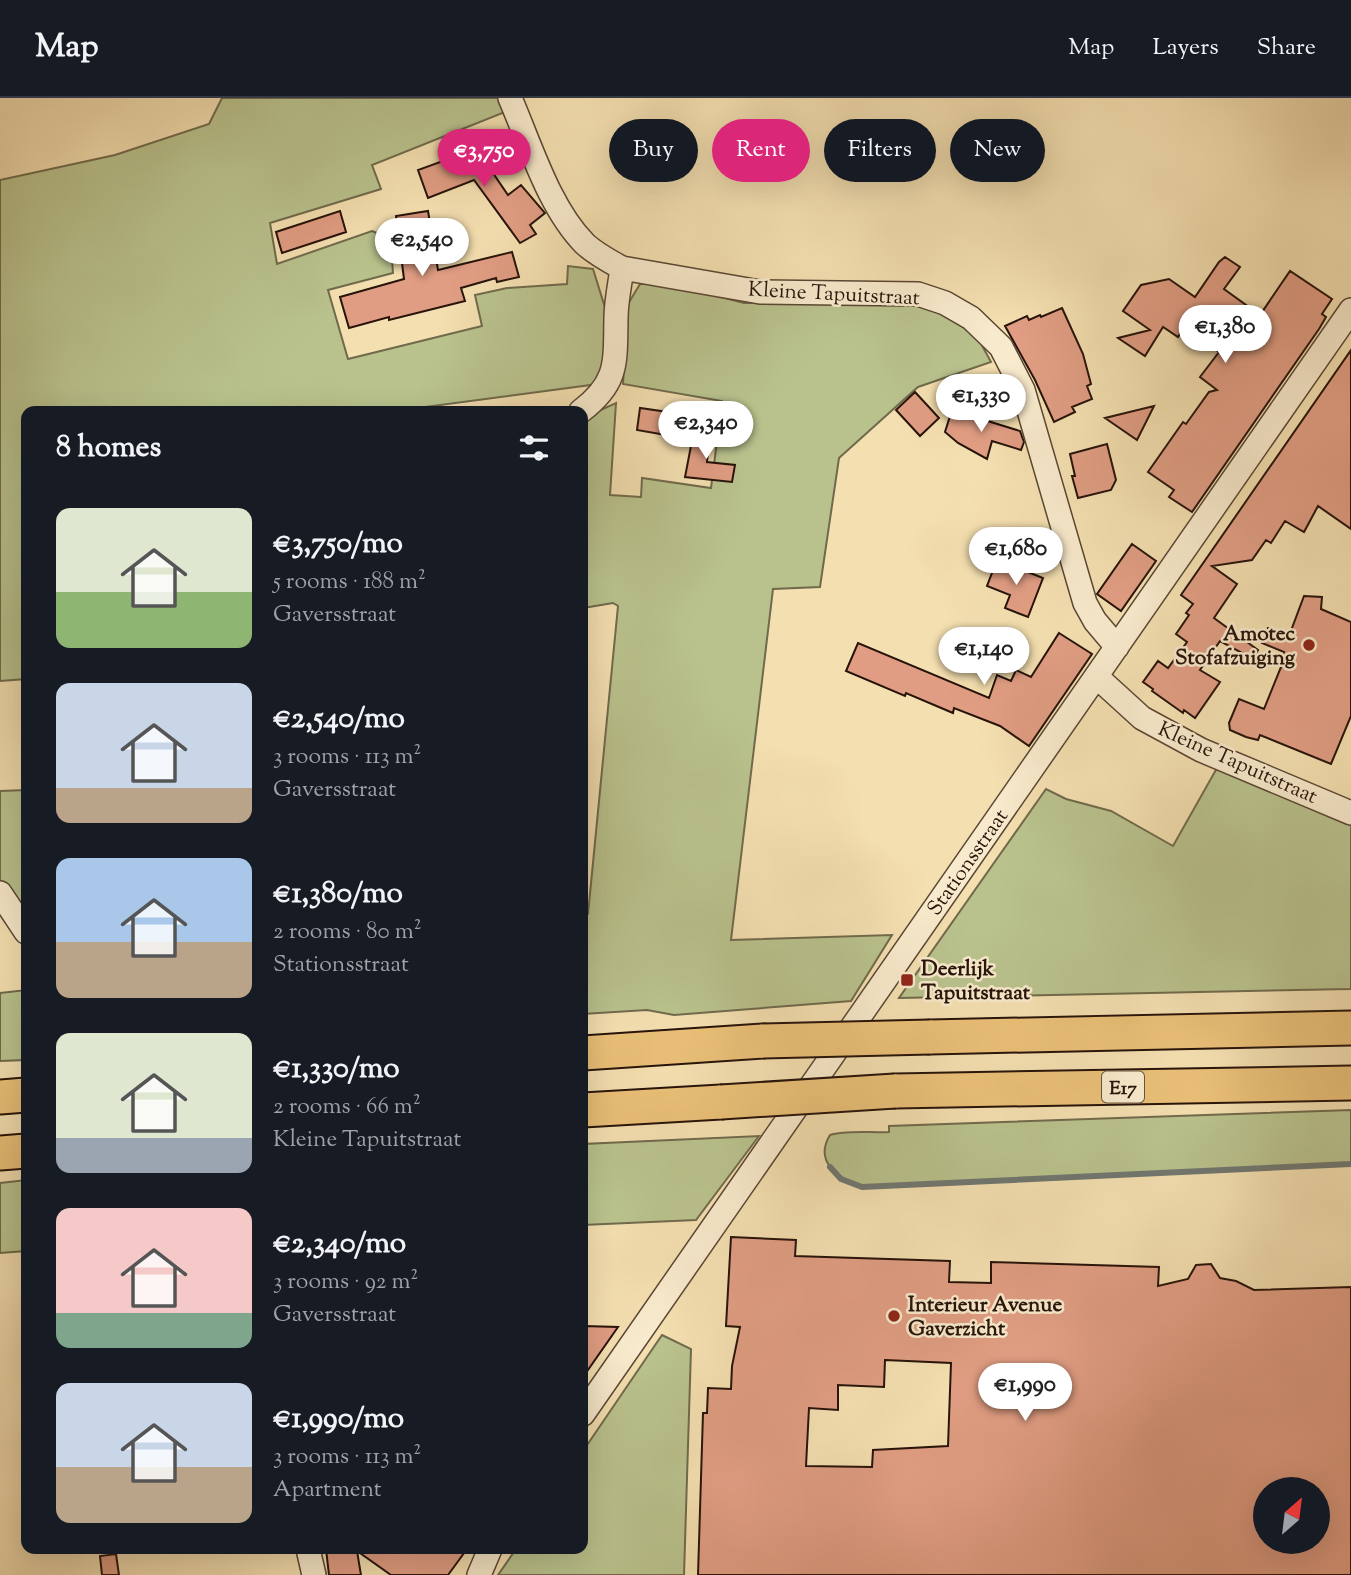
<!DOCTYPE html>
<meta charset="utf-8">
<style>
body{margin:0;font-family:"Sorts Mill Goudy",serif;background:#242831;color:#f1f3f6;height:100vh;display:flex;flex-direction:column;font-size:26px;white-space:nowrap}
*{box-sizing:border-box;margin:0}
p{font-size:23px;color:#9ea1a6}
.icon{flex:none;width:38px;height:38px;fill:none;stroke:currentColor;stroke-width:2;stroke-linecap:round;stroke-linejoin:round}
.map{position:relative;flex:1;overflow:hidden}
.side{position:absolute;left:21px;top:308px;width:567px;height:1148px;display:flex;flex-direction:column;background:#171b24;border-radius:14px;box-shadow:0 7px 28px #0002}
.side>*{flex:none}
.top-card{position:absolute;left:609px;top:21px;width:637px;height:63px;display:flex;gap:14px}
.needle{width:46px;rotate:28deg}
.controls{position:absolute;left:1253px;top:1379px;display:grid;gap:14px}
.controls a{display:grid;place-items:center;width:77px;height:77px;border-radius:50%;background:#171b24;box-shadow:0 7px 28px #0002;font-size:35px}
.price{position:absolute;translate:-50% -60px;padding:0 16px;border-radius:24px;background:#fff;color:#222;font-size:23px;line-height:46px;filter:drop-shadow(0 2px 4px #0008)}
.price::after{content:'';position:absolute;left:50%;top:42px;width:21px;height:16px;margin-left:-10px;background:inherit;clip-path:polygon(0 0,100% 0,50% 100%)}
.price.on{background:#db2777;color:#fff}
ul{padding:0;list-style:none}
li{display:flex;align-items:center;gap:21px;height:175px;padding:0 35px}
li span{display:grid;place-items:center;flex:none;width:196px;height:140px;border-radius:14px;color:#555}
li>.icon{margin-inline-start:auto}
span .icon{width:84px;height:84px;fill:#fffc;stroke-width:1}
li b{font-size:30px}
h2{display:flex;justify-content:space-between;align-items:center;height:84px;padding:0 35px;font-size:30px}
.pill{padding:0 24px;border-radius:32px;background:#171b24;box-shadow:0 7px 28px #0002;font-size:24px;line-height:63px}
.pill.on{background:#db2777;color:#fff}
header{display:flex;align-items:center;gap:42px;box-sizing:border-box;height:98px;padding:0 35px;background:#171b24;border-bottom:2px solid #363941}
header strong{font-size:33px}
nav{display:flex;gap:38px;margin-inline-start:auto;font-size:24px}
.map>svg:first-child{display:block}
.green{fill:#b9c28d;stroke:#706a4c;stroke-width:2}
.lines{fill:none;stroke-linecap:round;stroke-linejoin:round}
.stream{stroke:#707771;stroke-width:6}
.building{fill:#e09d83;stroke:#27130a;stroke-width:2;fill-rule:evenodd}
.minor-casing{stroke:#5a4634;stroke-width:26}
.highway-casing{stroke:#27130a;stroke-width:37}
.minor{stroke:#f8eacc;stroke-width:23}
.highway{stroke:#eac078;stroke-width:33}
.highway-bridge-casing{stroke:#27130a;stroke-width:37;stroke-linecap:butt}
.highway-bridge{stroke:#eac078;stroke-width:33}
.poi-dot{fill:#8f2418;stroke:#f8eacc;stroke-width:2.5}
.labels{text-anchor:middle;stroke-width:5;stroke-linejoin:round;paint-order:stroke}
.shield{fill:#f8eacc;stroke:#665444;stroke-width:2}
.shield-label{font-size:19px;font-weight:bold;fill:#27130a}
.street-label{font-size:21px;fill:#27130a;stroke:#f8eacc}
.poi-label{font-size:21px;font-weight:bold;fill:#27130a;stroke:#f8eacc;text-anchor:start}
</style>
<header>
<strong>Map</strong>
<nav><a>Map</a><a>Layers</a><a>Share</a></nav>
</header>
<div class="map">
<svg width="1351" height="1477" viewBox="0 0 1351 1477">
<rect width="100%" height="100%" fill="#f4dfb0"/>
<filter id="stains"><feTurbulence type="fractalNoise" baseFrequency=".00286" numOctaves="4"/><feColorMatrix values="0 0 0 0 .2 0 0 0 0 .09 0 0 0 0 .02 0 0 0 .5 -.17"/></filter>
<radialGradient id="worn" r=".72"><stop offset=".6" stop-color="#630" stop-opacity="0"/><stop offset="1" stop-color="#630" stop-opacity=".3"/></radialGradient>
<path class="green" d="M 222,0 L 499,0 L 505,14 L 372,67 L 381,91 L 270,125 L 277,166 L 372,133 C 395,141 391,154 393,175 L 328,192 L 348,261 L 482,228 L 475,197 L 507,190 L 567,186 L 568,168 L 593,171 L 607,216 L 608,256 L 591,296 L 591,287 L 395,313 L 26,313 L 26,581 L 0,583 L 0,82 L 115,57 L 209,26 Z
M 640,186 L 670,186 L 744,205 L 902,204 L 932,211 L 963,229 L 979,242 L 991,264 L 918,289 L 839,360 L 820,489 L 773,491 L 731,842 L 892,837 L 851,903 L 674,917 L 647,912 L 583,916 L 583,817 L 588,816 L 618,508 L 613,505 L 583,510 L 583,320 L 616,305 L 610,397 L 641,399 L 642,380 L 711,390 L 722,303 L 623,286 L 628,206 Z
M 1217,670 L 1351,726 L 1351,891 L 899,900 L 1046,691 L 1066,701 L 1111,713 L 1173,748 Z
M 26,692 L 26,822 L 0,784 L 0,693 Z
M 26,892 L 26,962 L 0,963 L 0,895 Z
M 1351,1012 L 1351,1066 L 862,1089 C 840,1081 813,1065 830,1037 C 845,1032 871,1035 889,1034 L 889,1028 Z
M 759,1038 L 696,1122 L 583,1127 L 583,1046 Z
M 26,1082 L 26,1153 L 0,1155 L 0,1085 Z
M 662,1237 L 691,1251 L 684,1477 L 498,1477 L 516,1451 L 583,1451 L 583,1353 Z"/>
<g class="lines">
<path class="stream" d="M 830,1069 L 841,1081 L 862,1089 L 1351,1066"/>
</g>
<path class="building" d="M 484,48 L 495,78 L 508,97 L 521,87 L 545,115 L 530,127 L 536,136 L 520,145 L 474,82 L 428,100 L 418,72 Z
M 340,113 L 346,134 L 282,155 L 276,134 Z
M 428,113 L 438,172 L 512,154 L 519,179 L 497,184 L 496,180 L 461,190 L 465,203 L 389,222 L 389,219 L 349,230 L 340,199 L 404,181 L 396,118 Z
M 1225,159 L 1240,169 L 1224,191 L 1260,217 L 1290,173 L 1332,201 L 1322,216 L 1326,219 L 1319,231 L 1192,414 L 1169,399 L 1174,392 L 1148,374 L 1183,324 L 1186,326 L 1209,294 L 1217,292 L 1200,279 L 1219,254 L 1184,230 L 1178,239 L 1163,229 L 1145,258 L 1118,240 L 1150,232 L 1123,213 L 1141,187 L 1169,181 L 1195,199 L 1219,164 Z
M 1062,210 L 1083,256 L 1091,286 L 1087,288 L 1092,301 L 1072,309 L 1075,314 L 1054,324 L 1035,282 L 1005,228 L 1027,218 L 1029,222 L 1040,217 L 1041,219 Z
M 1351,252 L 1351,431 L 1318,408 L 1304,434 L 1285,423 L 1271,445 L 1266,442 L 1252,462 L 1212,468 L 1237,486 L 1214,520 L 1258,552 L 1253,561 L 1220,543 L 1200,572 L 1220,584 L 1195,620 L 1184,612 L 1183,615 L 1152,593 L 1153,591 L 1143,584 L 1158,563 L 1168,570 L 1187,544 L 1176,536 L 1189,517 L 1186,515 L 1193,506 L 1181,497 Z
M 915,294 L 939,320 L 920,338 L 896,312 Z
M 676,308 L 695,310 L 689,341 L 637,332 L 640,310 L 675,315 Z
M 1154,308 L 1137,342 L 1105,320 Z
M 952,312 L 1020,333 L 1024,344 L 1021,352 L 992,343 L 987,361 L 958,345 L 945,334 Z
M 694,332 L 710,334 L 707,364 L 735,367 L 732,384 L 685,379 Z
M 1107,346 L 1116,382 L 1111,392 L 1078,400 L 1072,378 L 1075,378 L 1070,356 Z
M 1132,446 L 1156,463 L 1121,513 L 1097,496 Z
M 997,462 L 1043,480 L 1028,519 L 1005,510 L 1010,497 L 987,488 Z
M 1304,498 L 1322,499 L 1321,511 L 1351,524 L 1351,618 L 1331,666 L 1260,637 L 1258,642 L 1246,639 L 1230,632 L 1229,625 L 1239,601 L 1264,611 L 1285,559 L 1282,558 L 1284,554 L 1262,545 L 1268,530 L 1289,538 Z
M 1059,535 L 1092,556 L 1029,648 L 1000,628 L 954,610 L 953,615 L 906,595 L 905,598 L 846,573 L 858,545 L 989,600 L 997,577 L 1011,583 L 1016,572 L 1031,579 Z
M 731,1139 L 796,1142 L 795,1158 L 950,1163 L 949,1184 L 991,1185 L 991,1164 L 1159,1169 L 1158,1188 L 1188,1181 L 1196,1167 L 1211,1166 L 1220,1180 L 1236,1183 L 1254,1192 L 1351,1189 L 1351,1477 L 698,1477 L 703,1315 L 707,1315 L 708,1290 L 731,1291 L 732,1268 L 740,1229 L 726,1228 ZM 885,1262 L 951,1265 L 948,1348 L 873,1352 L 872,1369 L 806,1368 L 809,1310 L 838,1312 L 838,1287 L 884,1289 ZM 1265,1391 L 1318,1391 L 1318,1444 L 1265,1444 Z
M 583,1228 L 618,1229 L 583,1279 Z
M 326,1451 L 467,1451 L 448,1477 L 391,1477 L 357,1453 L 361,1477 L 329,1477 Z
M 116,1456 L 119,1477 L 102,1477 L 100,1458 Z"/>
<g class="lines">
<g class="minor-casing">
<path id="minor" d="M 510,0 C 530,46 549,110 585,146 C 596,156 609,163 622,170 L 760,194 L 918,196 L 945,205 L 971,220 L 1001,249 L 1023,292 L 1085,505 L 1095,523 L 1117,549
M 581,313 C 619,284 615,264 616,220 C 616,204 620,186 622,170
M 1097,579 L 1142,620 L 1201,652 L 1351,715
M 0,795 L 26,834
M 583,1316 L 1351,212
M 308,1451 L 314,1477
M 479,1477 L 490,1451"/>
</g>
<g class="highway-casing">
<path id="highway" d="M 930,939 L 1351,930
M 583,955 L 763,943
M 895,993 L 1351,985
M 0,999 L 26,997
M 583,1012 L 721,1004
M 0,1055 L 26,1053"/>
</g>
<use href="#minor" class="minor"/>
<use href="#highway" class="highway"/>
<g class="highway-bridge-casing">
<path id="highway-bridge" d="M 763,943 L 930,939
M 721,1004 L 895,993"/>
</g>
<use href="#highway-bridge" class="highway-bridge"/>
</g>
<g class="poi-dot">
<circle cx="1309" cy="547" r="7"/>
<rect x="900" y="875" width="14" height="14" rx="3.5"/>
<circle cx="894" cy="1218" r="7"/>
</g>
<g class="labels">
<rect class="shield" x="1102" y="973.5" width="42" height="31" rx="5"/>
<g class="shield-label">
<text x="1123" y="996">E17</text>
</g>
<g class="street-label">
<text transform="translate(834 195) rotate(3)" y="7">Kleine Tapuitstraat</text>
<text transform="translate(1238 664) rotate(24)" y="7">Kleine Tapuitstraat</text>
<text transform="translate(967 764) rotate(-55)" y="7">Stationsstraat</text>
</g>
<g class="poi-label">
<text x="1295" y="542" text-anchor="end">Amotec<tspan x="1295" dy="24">Stofafzuiging</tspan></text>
<text x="921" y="877">Deerlijk<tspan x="921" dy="24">Tapuitstraat</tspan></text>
<text x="908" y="1213">Interieur Avenue<tspan x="908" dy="24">Gaverzicht</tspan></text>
</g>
</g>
<rect width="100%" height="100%" filter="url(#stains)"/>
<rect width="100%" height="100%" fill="url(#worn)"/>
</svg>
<div class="controls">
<a><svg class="needle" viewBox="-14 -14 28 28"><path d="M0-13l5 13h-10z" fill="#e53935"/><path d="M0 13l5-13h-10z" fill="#9ea1a6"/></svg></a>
</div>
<b class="price on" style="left:484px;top:91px">€3,750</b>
<b class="price" style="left:422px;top:180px">€2,540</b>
<b class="price" style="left:1225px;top:267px">€1,380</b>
<b class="price" style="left:981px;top:336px">€1,330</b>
<b class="price" style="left:706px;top:363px">€2,340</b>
<b class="price" style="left:1016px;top:489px">€1,680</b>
<b class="price" style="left:984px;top:589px">€1,140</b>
<b class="price" style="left:1025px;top:1325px">€1,990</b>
<div class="top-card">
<a class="pill">Buy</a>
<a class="pill on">Rent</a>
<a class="pill">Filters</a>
<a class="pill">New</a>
</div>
<section class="side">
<h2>8 homes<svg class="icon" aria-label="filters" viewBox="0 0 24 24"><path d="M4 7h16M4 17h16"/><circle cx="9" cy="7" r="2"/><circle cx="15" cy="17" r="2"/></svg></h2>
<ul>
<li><span style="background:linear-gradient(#dfe7d0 60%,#8fb573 0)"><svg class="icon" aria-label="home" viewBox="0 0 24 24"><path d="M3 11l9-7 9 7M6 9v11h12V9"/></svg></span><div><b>€3,750/mo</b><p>5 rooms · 188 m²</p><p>Gaversstraat</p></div></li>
<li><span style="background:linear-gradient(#c9d6e8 75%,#b9a48a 0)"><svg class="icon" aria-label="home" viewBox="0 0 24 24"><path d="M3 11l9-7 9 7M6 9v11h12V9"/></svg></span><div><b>€2,540/mo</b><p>3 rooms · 113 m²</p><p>Gaversstraat</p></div></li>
<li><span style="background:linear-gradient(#a9c7e8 60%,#b9a48a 0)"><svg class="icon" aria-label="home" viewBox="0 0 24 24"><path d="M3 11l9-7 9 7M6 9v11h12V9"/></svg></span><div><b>€1,380/mo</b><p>2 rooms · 80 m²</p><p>Stationsstraat</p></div></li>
<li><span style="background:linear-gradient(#dfe7d0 75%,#9aa5b1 0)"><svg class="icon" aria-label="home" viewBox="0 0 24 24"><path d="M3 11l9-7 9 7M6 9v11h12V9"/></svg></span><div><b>€1,330/mo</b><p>2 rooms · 66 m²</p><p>Kleine Tapuitstraat</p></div></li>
<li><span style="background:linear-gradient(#f6c9c9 75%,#7fa58c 0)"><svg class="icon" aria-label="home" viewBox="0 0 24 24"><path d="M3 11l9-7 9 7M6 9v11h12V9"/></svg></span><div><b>€2,340/mo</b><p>3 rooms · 92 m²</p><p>Gaversstraat</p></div></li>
<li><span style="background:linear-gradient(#c9d6e8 60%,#b9a48a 0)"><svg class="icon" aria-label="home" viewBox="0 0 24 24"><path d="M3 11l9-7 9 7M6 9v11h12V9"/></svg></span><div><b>€1,990/mo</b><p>3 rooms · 113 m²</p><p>Apartment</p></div></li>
</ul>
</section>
</div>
